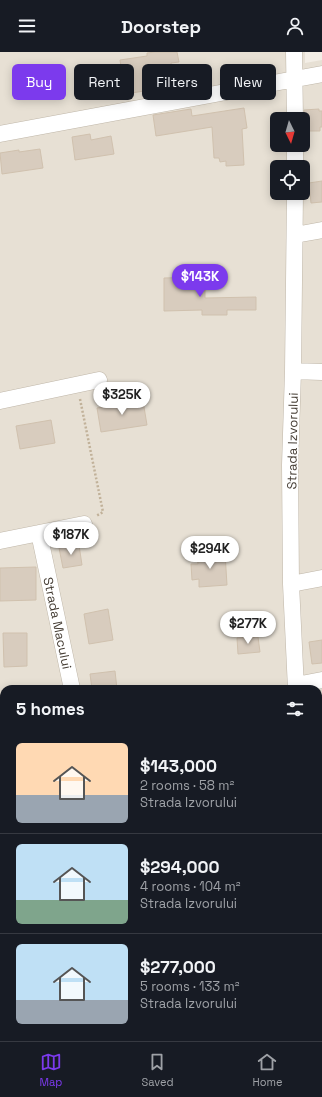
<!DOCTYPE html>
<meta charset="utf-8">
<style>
body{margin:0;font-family:"Space Grotesk",sans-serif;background:#242831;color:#f1f3f6;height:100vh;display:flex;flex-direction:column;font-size:15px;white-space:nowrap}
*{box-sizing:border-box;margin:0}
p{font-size:13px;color:#9ea1a6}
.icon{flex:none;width:22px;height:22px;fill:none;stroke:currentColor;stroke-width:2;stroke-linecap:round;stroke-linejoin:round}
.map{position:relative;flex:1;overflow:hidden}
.side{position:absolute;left:0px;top:633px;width:322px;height:356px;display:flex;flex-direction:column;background:#171b24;border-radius:12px 12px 0 0;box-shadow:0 2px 10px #0003}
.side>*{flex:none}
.banner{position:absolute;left:12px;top:12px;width:298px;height:36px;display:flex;gap:8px}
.needle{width:26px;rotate:175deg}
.fabs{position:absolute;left:270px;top:60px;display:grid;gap:8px}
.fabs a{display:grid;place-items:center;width:40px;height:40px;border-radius:6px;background:#171b24;box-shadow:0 2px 10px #0003;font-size:20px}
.price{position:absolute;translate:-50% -34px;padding:0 9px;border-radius:14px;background:#fff;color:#222;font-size:13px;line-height:26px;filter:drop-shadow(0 1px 2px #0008)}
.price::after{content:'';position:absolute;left:50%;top:24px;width:12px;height:9px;margin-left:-6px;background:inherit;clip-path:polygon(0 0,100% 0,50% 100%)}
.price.on{background:#7c3aed;color:#fff}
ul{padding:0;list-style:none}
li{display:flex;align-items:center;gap:12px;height:100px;padding:0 16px}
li+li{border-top:1px solid #363941}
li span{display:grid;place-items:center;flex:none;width:112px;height:80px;border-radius:6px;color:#555}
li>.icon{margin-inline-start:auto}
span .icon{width:48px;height:48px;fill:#fffc;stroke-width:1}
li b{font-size:17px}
h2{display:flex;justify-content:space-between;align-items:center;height:48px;padding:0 16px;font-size:17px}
.pill{padding:0 14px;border-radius:6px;background:#171b24;box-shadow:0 2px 10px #0003;font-size:14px;line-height:36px}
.pill.on{background:#7c3aed;color:#fff}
header{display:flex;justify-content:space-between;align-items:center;height:52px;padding:0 16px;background:#171b24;font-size:18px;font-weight:600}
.dock{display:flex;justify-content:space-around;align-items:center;height:56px;border-top:1px solid #363941;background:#171b24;font-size:11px;color:#9ea1a6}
.dock a{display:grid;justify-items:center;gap:2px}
.dock .on{color:#7c3aed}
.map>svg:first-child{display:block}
.residential{fill:#e7e0d4;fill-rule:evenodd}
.building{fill:#d8ccbe;stroke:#d0c1ae}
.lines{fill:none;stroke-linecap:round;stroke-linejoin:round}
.street-casing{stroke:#bfb6a8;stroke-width:17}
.path{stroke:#c1b199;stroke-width:2.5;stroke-dasharray:2 2;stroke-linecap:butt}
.street{stroke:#fff;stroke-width:16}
.labels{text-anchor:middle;stroke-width:3.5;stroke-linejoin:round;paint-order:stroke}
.street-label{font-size:13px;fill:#463e35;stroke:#fff}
</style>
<header><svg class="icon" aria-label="menu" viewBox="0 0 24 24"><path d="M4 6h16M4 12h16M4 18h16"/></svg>Doorstep<svg class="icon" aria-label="person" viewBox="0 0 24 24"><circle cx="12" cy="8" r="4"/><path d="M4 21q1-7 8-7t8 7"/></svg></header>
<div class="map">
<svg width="322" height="989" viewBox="0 0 322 989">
<rect width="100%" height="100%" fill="#f3eee6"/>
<path class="residential" d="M 0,0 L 305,0 L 305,11 L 322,8 L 322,989 L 0,989 ZM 277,67 L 303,67 L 303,93 L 277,93 ZM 277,115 L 303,115 L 303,141 L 277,141 ZM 4,637 L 318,637 L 318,985 L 4,985 Z"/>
<path class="building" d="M 155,0 L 177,0 L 179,10 L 171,11 L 174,31 L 156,34 L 157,37 L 125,42 L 120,8 L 147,4 L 147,1 Z
M 244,56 L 247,76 L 242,77 L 244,113 L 226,114 L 226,109 L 220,110 L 219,106 L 214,106 L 212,75 L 156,84 L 153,63 L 191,57 L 192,64 Z
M 319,57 L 319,59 L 322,59 L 322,75 L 320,75 L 320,79 L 305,79 L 304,58 Z
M 90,82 L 91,88 L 111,84 L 114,102 L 75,108 L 72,85 Z
M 40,97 L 43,116 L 2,122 L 0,101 L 19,98 L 19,100 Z
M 322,129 L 322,150 L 311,151 L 309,131 Z
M 205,225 L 205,246 L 256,245 L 256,258 L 227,258 L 227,263 L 202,263 L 202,258 L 164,259 L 164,226 Z
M 143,349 L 147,373 L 101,380 L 97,356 Z
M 51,368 L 55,391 L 20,397 L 16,374 Z
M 79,493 L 82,513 L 63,516 L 59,496 Z
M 225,501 L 227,533 L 199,535 L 199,527 L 192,528 L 191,512 L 198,512 L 197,502 Z
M 36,515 L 36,548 L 0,549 L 0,516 Z
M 108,557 L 113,588 L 89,592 L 84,562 Z
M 3,581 L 27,581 L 27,614 L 4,615 Z
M 258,585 L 260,600 L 238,602 L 237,586 Z
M 322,588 L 322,611 L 312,612 L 309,590 Z
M 115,619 L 117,637 L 92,637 L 90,622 Z"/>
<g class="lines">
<g class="street-casing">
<path id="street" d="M 294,0 L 295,67
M 0,82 L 322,22
M 295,93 L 295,115
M 295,141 L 293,319 L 290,413 L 291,532 L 296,637
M 295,183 L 322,178
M 293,319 L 322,320
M 0,349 L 99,328
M 39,481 L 72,637
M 0,489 L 84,472
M 291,532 L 322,526
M 296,633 L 322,628
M 318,735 L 322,734
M 0,834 L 4,833
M 318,870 L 322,904"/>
</g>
<path class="path" d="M 80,347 L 103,460 L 96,464"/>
<use href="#street" class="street"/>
</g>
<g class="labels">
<g class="street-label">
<text transform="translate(292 389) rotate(-89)" y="5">Strada Izvorului</text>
<text transform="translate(58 571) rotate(78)" y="5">Strada Macului</text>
</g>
</g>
</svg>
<div class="fabs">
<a><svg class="needle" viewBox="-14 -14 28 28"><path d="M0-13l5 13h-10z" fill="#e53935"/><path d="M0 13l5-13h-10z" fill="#9ea1a6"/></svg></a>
<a><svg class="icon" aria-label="locate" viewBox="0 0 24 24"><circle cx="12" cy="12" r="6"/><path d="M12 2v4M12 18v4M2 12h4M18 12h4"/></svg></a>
</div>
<b class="price on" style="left:200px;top:246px">$143K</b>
<b class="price" style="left:122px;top:364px">$325K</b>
<b class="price" style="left:71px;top:504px">$187K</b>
<b class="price" style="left:210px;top:518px">$294K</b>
<b class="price" style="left:248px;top:593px">$277K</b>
<div class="banner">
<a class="pill on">Buy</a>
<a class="pill">Rent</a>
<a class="pill">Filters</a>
<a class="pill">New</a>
</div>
<section class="side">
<h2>5 homes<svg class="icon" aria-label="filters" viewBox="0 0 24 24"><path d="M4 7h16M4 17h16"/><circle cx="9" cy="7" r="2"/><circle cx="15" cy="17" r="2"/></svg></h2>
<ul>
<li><span style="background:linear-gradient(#ffd9b3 65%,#9aa5b1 0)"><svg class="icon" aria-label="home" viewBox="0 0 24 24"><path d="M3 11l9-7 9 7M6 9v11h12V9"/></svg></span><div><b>$143,000</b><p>2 rooms · 58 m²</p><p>Strada Izvorului</p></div></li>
<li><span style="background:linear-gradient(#bfe0f5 70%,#7fa58c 0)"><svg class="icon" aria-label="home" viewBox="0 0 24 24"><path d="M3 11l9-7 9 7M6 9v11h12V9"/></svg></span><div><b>$294,000</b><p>4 rooms · 104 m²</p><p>Strada Izvorului</p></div></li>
<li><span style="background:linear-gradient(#bfe0f5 70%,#9aa5b1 0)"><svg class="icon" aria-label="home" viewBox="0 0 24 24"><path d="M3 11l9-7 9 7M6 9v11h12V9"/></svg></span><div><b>$277,000</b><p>5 rooms · 133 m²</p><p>Strada Izvorului</p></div></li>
</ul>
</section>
</div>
<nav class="dock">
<a class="on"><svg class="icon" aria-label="map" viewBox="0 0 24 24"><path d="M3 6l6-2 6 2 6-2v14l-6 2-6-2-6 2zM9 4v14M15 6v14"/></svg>Map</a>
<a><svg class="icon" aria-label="saved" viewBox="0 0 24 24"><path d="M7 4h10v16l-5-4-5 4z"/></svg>Saved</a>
<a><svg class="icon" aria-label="home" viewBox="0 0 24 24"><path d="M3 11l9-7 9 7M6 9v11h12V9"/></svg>Home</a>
</nav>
